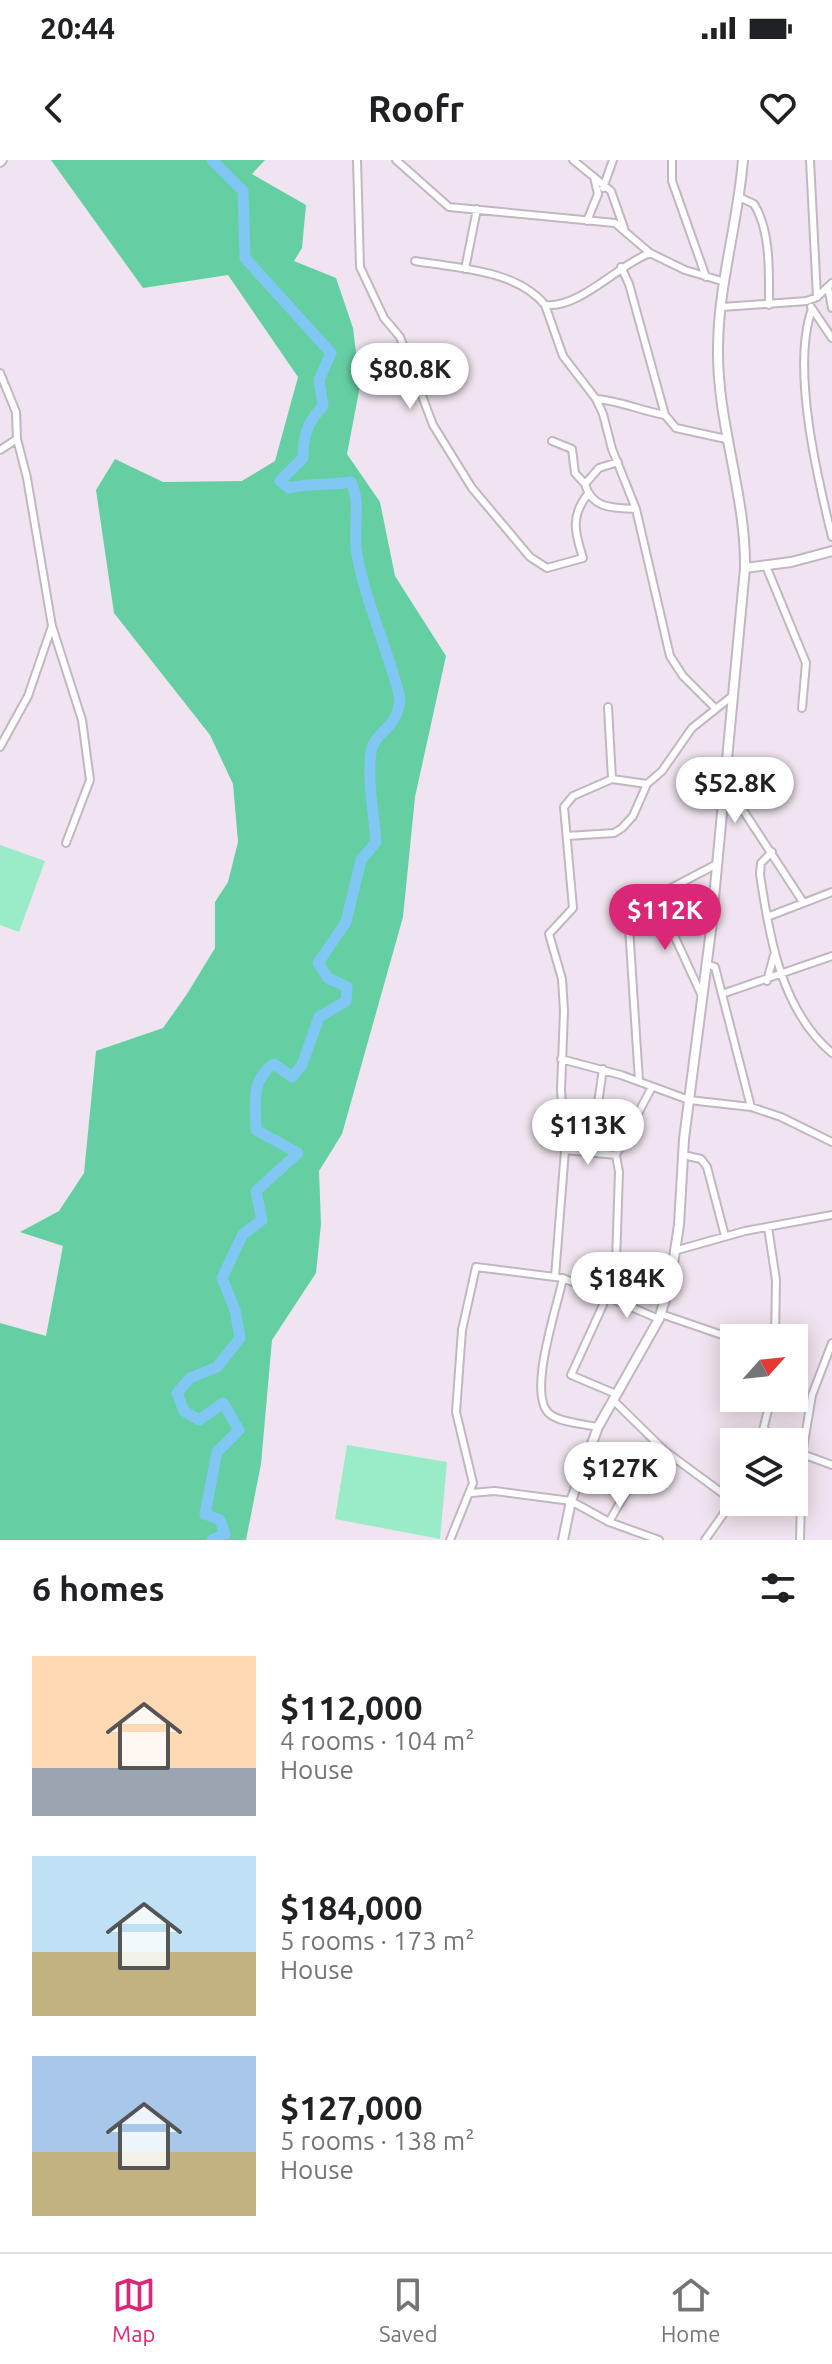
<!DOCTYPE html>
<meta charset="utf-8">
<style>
body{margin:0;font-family:Ubuntu,sans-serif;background:#f6f6f6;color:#202124;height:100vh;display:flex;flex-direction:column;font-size:30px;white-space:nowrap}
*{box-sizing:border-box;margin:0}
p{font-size:26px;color:#757577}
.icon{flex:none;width:44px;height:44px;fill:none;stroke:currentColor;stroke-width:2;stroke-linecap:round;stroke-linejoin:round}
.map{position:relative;height:1380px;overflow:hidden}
.drawer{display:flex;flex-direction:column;background:#fff;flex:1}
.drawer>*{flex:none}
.needle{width:52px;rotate:63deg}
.buttons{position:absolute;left:720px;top:1164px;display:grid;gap:16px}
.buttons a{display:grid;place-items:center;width:88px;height:88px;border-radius:0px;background:#fff;box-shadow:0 4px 20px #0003;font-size:40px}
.price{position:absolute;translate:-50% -68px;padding:0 18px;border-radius:28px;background:#fff;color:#222;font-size:26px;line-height:52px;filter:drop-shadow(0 2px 4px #0008)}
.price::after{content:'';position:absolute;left:50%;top:48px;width:24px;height:18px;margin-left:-12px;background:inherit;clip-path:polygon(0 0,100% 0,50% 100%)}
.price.on{background:#db2777;color:#fff}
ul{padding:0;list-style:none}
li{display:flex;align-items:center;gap:24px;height:200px;padding:0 32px}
li span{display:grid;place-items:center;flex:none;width:224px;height:160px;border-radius:0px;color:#555}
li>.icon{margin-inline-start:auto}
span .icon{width:96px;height:96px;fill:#fffc;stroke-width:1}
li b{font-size:34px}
h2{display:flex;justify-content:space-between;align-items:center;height:96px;padding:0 32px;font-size:34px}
.status{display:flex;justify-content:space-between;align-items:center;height:56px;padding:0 40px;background:#fff;direction:ltr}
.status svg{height:22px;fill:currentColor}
header{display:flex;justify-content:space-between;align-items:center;height:104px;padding:0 32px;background:#fff;font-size:36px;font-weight:700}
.menu{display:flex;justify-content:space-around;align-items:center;height:112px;border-top:2px solid #e0e0e0;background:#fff;font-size:22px;color:#757577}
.menu a{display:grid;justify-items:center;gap:4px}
.menu .on{color:#db2777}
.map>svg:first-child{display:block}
.green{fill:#9aecc8}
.forest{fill:#64cfa3}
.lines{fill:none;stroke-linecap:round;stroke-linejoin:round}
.river{stroke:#81c7f3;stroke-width:11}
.street-casing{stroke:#c1b7c2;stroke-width:10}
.secondary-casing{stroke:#c1b7c2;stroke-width:12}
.street{stroke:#fff;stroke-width:6}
.secondary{stroke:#fff;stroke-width:8}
</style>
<div class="status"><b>20:44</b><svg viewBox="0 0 49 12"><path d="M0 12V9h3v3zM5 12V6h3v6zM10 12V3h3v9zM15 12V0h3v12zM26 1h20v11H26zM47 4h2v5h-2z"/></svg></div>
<header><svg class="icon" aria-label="back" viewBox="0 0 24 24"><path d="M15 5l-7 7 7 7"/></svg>Roofr<svg class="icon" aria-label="heart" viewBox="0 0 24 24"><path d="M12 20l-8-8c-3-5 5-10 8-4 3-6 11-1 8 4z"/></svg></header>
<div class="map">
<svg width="832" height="1380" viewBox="0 0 832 1380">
<rect width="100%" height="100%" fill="#efe4ef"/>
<path class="green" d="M 0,685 L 45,701 L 19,772 L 0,765 Z
M 347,1285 L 447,1302 L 440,1379 L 335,1359 Z"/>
<path class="forest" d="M 51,0 L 265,0 L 252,14 L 306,45 L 302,88 L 294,101 L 336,118 L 353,168 L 360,226 L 347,294 L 380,342 L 395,416 L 446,496 L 415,637 L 403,757 L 342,974 L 319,1011 L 321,1064 L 316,1113 L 272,1180 L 261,1304 L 246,1380 L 0,1380 L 0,1163 L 46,1176 L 63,1086 L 20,1072 L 59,1051 L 84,1013 L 96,891 L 163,868 L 187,834 L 215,788 L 215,742 L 228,722 L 238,682 L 233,624 L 210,575 L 114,453 L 96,330 L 115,299 L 163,322 L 242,321 L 275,301 L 298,217 L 228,115 L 143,128 Z"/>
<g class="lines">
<path class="river" d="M 212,0 L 243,31 L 245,98 L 331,193 L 319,220 L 323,246 C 307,262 303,276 303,298 L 280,321 L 289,328 C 310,322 329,326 351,322 C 362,346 352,368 357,395 C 366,444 388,489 400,538 C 398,571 375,569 371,592 C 367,620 374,654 376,682 L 361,700 L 346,762 L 318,803 L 328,818 L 347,827 L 346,841 L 319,857 L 302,905 L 292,917 L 274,904 C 250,920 256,943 256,970 L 298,993 L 256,1031 L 262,1060 L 243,1074 L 222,1118 L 235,1150 L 240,1178 L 217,1207 L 190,1218 L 177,1233 L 184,1251 L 199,1260 L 223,1243 L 239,1270 L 217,1292 L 205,1354 L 220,1360 L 225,1374 L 212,1380"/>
<g class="street-casing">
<path id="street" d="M 357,0 L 360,107 L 384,158 L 400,177 L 433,265 L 472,328 L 530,397 L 547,408 L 583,398 C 575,373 570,356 588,334
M 396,0 L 449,47 L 615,63 L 650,93 L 685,110 L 725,122
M 573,0 L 611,31 L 624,68
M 672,0 L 672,21 L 706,117
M 810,0 L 817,137
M 603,28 L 613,0
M 739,37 L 754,44 C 771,71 769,114 769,145
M 587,61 L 598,34 L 594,17
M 415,101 C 457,108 517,110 545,145 C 579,149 618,105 650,93
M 621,107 L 629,124 L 665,255 L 676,268 L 726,279
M 465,109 L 477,49
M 828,127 L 832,148
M 545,145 L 563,196 L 596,239 C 617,240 642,251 665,255
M 722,147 L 807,141 L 817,137 L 832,123
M 811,147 L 832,178
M 812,149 C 791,207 817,316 832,377
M 0,213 L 16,252 L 17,279 L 27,318 L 52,466 L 28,536 L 0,587
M 596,239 L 603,254 L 612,289 L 636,349 L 670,496 L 683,516 L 715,548
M 552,281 L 572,289 L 575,313 L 585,324
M 0,290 L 17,279
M 618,302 L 599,308 L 585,324 C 592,349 613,348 636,349
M 766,406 L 806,503 L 802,548
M 52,466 L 82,560 L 90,620 L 66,683
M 608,547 L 612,619
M 724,621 L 803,742
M 567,676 L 614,673 L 622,668 L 633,656 L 647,624 L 662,611 L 692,568 L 731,537
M 772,692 L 761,703 L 760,714 C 769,776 781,850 832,893
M 656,736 L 701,834
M 767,757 L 832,732
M 706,804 L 715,807 L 751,947
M 767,821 L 774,795
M 722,834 L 832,796
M 561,899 L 621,915 L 689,940 L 751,947 L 781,957 L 832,982
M 639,921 L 629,767 L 656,736 L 715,705
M 597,950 L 603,909
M 565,990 L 616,995
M 683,995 L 701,999 L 707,1007 L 725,1076
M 768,1067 L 776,1120 L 775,1178
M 674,1091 L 745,1071 L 832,1055
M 555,1117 L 565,990 L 561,930 L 564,851 L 562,819 L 549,774 L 573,748 L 564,647 L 573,636 L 612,619 L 647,624
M 563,1118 C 558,1145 525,1238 551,1255 C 563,1263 584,1264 598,1267
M 661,1154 L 734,1179
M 616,1234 L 571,1215 L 603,1145 L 616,1102 L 619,1012 L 616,995 L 652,927
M 613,1240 L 665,1291 L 733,1341
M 764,1268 L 774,1282
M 760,1282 L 771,1238
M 794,1291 L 832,1305
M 471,1333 L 495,1331 L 571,1341 L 609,1362 L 659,1380
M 609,1362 L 655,1281
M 450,1380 L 473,1323 L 456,1252 L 462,1170 L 476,1107 L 563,1118 L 659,1159
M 705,1380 L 734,1339
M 800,1380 L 802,1295 L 812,1235 L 832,1183"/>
</g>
<g class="secondary-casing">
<path id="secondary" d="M 0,2 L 2,0
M 745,408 L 791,402 L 832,391
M 563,1380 L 571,1341 L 598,1267 L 659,1159 L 670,1124 L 679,1065 L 684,979 L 711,770 L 745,408 C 746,335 717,263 718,189 C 718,126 738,63 743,0"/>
</g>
<use href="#street" class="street"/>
<use href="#secondary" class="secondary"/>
</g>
</svg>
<div class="buttons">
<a><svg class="needle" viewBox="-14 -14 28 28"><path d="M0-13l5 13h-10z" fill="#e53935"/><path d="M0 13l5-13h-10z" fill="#757577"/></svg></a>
<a><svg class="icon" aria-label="layers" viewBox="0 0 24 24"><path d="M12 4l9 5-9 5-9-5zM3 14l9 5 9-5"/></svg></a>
</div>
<b class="price" style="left:410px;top:251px">$80.8K</b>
<b class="price" style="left:735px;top:665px">$52.8K</b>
<b class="price on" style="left:665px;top:792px">$112K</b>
<b class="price" style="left:588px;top:1007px">$113K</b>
<b class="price" style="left:627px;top:1160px">$184K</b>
<b class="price" style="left:620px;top:1350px">$127K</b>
</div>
<section class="drawer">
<h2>6 homes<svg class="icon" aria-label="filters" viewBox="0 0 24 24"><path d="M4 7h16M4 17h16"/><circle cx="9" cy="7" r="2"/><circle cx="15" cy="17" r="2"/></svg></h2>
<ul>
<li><span style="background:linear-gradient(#ffd9b3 70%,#9aa5b1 0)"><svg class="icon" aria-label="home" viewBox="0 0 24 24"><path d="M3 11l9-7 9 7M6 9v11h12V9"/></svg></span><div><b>$112,000</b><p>4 rooms · 104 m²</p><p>House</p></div></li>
<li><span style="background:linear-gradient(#bfe0f5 60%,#c2b280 0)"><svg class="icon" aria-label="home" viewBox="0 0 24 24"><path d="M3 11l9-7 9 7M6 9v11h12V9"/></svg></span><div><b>$184,000</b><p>5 rooms · 173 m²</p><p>House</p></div></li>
<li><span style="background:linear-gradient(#a9c7e8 60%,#c2b280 0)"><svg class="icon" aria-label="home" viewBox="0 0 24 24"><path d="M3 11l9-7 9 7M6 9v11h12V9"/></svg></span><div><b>$127,000</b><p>5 rooms · 138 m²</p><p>House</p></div></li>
</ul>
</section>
<nav class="menu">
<a class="on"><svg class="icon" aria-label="map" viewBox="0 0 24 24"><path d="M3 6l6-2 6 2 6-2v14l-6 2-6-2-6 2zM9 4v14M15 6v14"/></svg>Map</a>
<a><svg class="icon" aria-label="saved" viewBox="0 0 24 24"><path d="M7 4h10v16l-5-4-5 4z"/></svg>Saved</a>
<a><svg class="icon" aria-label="home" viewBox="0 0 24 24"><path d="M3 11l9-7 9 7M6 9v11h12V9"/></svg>Home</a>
</nav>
